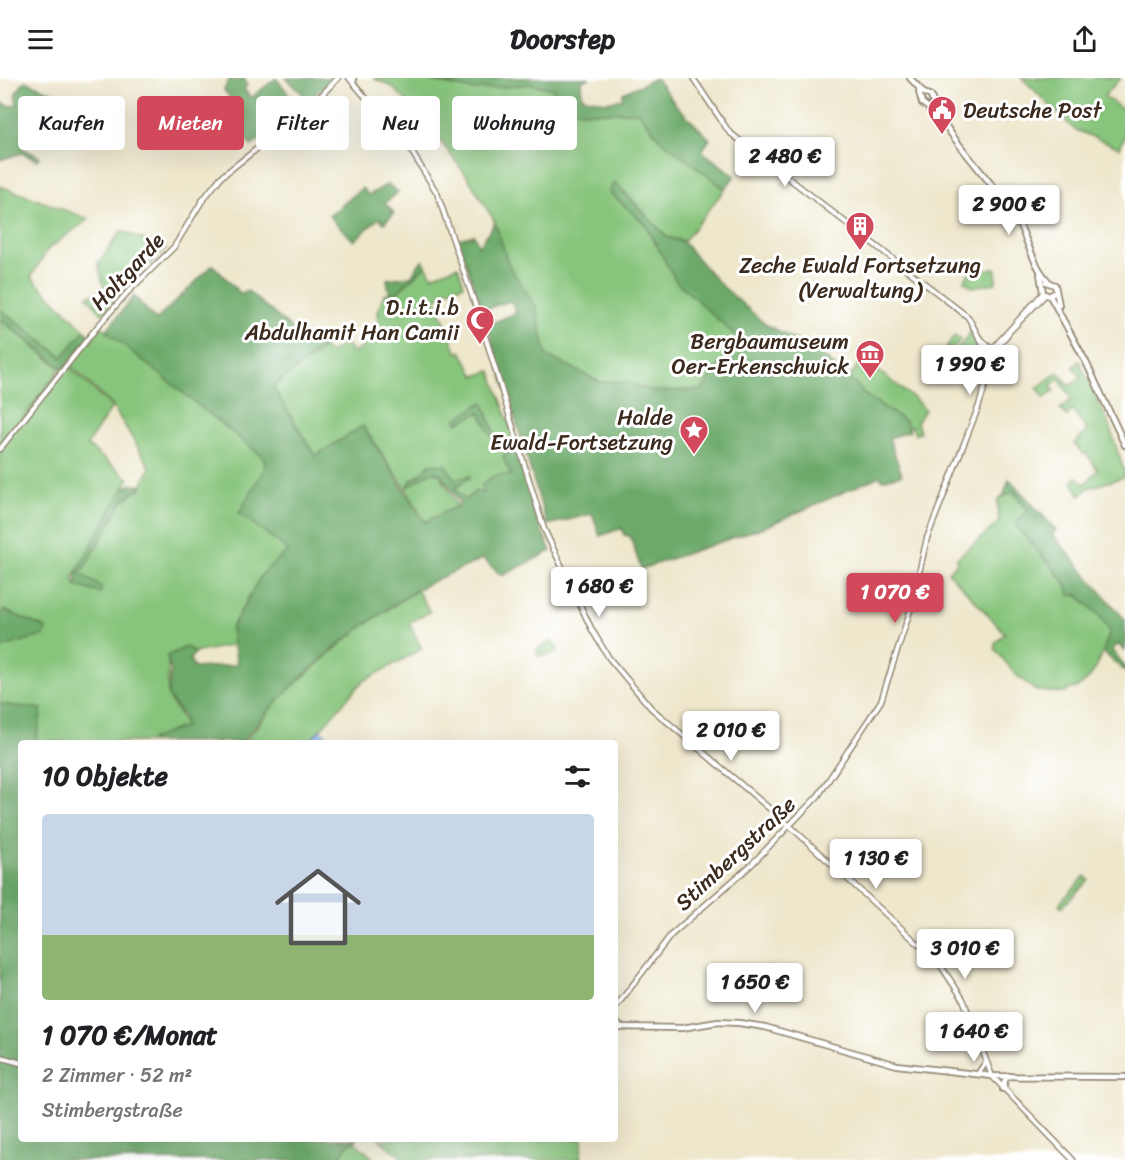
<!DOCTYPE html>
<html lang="de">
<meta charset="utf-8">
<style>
body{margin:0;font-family:Sriracha,sans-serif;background:#f2f2f2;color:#202124;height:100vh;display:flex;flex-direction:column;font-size:22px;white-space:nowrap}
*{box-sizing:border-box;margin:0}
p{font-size:20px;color:#757577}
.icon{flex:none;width:33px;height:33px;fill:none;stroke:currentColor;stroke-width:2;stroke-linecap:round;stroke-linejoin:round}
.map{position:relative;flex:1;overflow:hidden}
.details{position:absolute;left:18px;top:662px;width:600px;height:402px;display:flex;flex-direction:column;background:#fff;border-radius:6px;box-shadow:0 6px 24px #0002}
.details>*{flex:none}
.hud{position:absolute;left:18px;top:18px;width:600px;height:54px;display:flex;gap:12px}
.price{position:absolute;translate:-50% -51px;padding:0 14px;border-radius:6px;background:#fff;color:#222;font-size:20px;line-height:39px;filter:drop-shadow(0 2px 3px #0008)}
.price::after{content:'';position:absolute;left:50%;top:36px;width:18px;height:14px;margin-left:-9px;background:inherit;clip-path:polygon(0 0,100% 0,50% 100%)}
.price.on{background:#d1495b;color:#fff}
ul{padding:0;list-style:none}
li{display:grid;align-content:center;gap:12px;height:318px;padding:0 24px}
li+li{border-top:2px solid #e0e0e0}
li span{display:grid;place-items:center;height:186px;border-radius:6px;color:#555}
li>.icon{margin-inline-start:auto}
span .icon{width:108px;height:108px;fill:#fffc;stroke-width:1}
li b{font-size:26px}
h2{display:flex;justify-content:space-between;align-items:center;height:72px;padding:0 24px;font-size:26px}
.tag{padding:0 21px;border-radius:6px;background:#fff;box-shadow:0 6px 24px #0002;font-size:21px;line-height:54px}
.tag.on{background:#d1495b;color:#fff}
header{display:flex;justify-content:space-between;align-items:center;height:78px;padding:0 24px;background:#fff;font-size:27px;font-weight:700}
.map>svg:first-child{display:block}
.green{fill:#87c57b;stroke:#61784c;stroke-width:1.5;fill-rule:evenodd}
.forest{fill:#6daa6b;stroke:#546a44;stroke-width:1.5}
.water{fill:#7eb4ed;stroke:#5c6f86;stroke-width:1.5}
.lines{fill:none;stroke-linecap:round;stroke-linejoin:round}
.tertiary-casing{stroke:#948875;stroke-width:7}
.secondary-casing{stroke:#948875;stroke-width:8}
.tertiary{stroke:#fff;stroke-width:4}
.secondary{stroke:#fff;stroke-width:4.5}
.labels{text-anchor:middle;stroke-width:6;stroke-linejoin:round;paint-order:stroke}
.poi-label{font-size:22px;fill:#3b2a1e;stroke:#fff;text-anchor:end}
.street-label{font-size:22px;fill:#3b2a1e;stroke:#fff}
</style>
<header><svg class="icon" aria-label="menu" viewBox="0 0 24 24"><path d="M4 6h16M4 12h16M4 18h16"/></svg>Doorstep<svg class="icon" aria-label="share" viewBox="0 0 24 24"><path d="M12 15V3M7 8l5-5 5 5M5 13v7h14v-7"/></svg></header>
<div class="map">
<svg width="1125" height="1082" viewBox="0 0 1125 1082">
<rect width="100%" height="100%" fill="#fff"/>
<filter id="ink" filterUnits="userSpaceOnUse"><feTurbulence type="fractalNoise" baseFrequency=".0167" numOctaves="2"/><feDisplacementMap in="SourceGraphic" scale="12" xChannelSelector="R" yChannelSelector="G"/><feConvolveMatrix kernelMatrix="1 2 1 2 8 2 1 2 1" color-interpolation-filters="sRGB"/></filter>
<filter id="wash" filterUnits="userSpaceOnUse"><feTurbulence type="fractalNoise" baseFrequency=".008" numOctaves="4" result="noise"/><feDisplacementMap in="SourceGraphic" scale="24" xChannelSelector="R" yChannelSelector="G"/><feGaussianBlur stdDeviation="1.35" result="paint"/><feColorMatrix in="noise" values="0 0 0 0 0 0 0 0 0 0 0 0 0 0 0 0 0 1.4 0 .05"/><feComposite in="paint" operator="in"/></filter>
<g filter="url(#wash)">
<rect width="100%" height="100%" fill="#eee7cc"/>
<path class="green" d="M 373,0 L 417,0 L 474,12 L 529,6 L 551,10 L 579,34 L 638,34 L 660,61 L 725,111 L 684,163 L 667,159 L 615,104 L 609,113 L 645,146 L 676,203 L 739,260 L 703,312 L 653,313 L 625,304 L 600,304 L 546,277 L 536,229 L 509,188 L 495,144 L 467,98 L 421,38 L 391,8 Z
M 1022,0 L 1121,0 L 1104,18 L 1125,33 L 1125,58 L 1120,70 L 1074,51 Z
M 0,108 L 89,141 L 48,171 L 31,199 L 85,252 L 63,279 L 0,231 Z
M 121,153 L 166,170 L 102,236 L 87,218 L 104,211 L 98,185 Z
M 426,187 L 432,198 L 458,188 L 464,207 L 445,213 L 436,222 L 457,275 L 461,273 L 475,298 L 491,293 L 516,366 L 503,379 L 511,397 L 484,416 L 466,423 L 455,411 L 470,399 L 455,401 L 445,387 C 432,390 413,396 408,408 L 431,394 L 439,395 L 458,428 L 425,444 L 405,409 L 363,348 L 315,378 L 273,309 L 323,271 L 331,275 L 345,265 L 354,275 L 381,256 C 377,241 376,231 384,217 L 399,213 ZM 483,324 L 498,365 L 498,368 L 480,334 L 457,345 Z
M 996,190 L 996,205 L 972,209 L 964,203 L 970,194 Z
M 0,241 L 60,290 L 6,362 L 66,286 L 112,329 L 87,367 L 129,401 L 73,501 L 76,508 L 79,494 L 85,489 L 121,424 L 141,410 L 150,389 L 112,327 L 70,287 L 101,248 L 264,380 L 265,390 L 239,435 L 289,472 L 262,496 L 231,550 L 234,567 L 194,575 L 186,569 L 167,578 C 171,591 165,606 169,618 C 172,629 182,636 185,648 L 151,661 L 153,664 L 36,664 L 41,631 L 0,626 Z
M 972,252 L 985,285 L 983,299 L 963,295 L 947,286 Z
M 955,257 L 961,261 L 945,281 L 941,277 Z
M 862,280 L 916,322 L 925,332 L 917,344 L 920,355 L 915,356 L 912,348 L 908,350 L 905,343 L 861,314 L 849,301 Z
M 1079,283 L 1108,344 L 1125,396 L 1125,399 L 1088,410 L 1080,418 L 1072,404 L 1077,399 L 1085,406 L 1098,392 L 1086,375 L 1083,376 L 1074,366 L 1087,353 L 1073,332 L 1067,338 L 1060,331 L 1072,321 L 1059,301 L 1051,307 L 1054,312 L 1045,320 L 1037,310 L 1058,294 L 1070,308 L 1081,299 L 1073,289 Z
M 1013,413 L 1028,433 L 1014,446 L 1064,503 L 1070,517 L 1076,516 L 1099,537 L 1110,553 C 1104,573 1092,612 1068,611 L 1067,615 L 1036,613 L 1015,596 L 995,571 L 995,565 L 1005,555 L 948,494 L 957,485 L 956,481 L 998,445 C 1001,437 994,426 1000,420 C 1003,417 1010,416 1013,413 Z
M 417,512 L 430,534 L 409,545 L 422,571 L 362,604 L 309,664 L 245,664 L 280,619 L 358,551 Z
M 552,563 L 558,569 L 557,575 L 538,578 L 536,572 Z
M 1085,798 L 1089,802 L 1062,829 L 1059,826 Z
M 379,1061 L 583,1061 L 580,1082 L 405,1082 Z
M 355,1064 L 375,1082 L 338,1082 L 348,1066 Z"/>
<path class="forest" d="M 230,0 L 236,3 L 244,0 L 247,7 L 244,11 L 251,20 L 276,0 L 299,29 L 297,34 L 251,68 L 227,32 L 231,21 L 224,12 Z
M 286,0 L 333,0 L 309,22 Z
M 417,0 L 590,0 L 581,3 L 582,19 L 606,24 L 622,21 L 623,15 L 656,0 L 676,27 L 710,61 L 702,73 L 735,98 L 725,111 L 660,61 L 638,34 L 578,34 L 551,10 L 529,6 L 474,12 Z
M 25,3 L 63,19 L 48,24 L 49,41 L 34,37 L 22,70 L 40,79 L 37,82 L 22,75 L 0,82 L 0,24 L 9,28 L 17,26 L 15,16 Z
M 614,104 L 667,159 L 683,164 L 719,205 L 765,246 L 817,273 L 862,312 L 861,314 L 905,343 L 910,353 L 889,360 L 902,397 L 882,402 L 880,398 L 767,448 L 641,491 L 630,458 L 624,457 L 622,450 L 600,458 L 592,436 L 547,447 L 487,247 L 516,235 L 511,223 L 482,232 L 458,161 L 474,157 L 479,168 L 495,144 L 509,188 L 536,229 L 546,277 L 600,304 L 625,304 L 653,313 L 702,312 L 738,260 L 676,203 L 645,146 L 609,114 Z
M 388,106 L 398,114 L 385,125 L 394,135 L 384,145 L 379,140 L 354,163 L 329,138 L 362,110 L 369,117 Z
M 422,182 L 426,187 L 395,216 L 389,214 L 387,201 L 411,198 Z
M 213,187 L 241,216 L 248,213 L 307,264 L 329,264 L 273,309 L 315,378 L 363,348 L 425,444 L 461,426 L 440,395 L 431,394 L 408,409 L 411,402 L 419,398 L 430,386 L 445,387 L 455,401 L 471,398 L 455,411 L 466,422 L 475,413 L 484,416 L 482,408 C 490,397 498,396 511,397 L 503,379 L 516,366 L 533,433 L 551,473 L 502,498 L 483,481 C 461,491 437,500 417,512 C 351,552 288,605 242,664 L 153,664 L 151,661 L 185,648 L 183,638 L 168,618 L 171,592 L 167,578 L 186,569 L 195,575 L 190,581 L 194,590 L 237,587 L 231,551 L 262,496 L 288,472 L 239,435 L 265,390 L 264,380 L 106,253 L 134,218 L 156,242 Z
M 0,231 L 62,279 L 85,252 L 90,258 L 63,291 L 0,240 Z
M 483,324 L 498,365 L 490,356 L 480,334 L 457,345 L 456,341 Z
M 1009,401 L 1056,452 L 1052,456 L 1125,542 L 1125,573 L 1118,566 L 1112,572 L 1125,588 L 1125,593 L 1103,574 L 1110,553 L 1099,537 L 1076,516 L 1070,518 L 1064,503 L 1014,446 L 1028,433 L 1014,413 L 1003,419 Z
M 131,406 L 142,408 L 123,423 L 85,489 L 79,494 L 102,510 L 100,515 L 76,508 L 77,493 L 123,411 Z
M 4,532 L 46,550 L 45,557 L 0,570 L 0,540 Z
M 0,626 L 42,631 L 36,664 L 21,664 L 21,1060 L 358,1061 L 348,1066 L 338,1082 L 0,1082 Z"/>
<path class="water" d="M 320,652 L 329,660 L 325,664 L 309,664 Z"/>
</g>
<g filter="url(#ink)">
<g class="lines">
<g class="tertiary-casing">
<path id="tertiary" d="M 349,0 L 410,71 L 437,115 L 479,238 L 544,451 L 592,552 L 609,580 L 651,630 L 790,748 L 939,885 L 963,921 L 992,998 L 1073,1082
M 353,0 L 354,2
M 693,0 L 729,54 L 968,239 L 990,280 L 988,292
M 980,260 L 990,270
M 994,269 L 1043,215
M 0,371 L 98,248 L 127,215 L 174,169 L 202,123 L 221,99 L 309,30 L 338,0
M 615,930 L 671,857 L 751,787 L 818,718 L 881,623 L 911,530 L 927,460 L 978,330 L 994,281 L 999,278 L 997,270 L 1010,253 L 1045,217
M 615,942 L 621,949"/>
</g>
<g class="secondary-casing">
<path id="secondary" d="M 910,0 L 924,15 L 931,18 C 939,51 994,105 1015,138 C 1027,158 1032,187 1049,204
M 919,14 L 922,25 L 934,34
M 1040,196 L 1043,215 L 1049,218 L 1054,215
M 1046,204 L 1055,207 L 1059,227
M 1050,218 L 1086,284 L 1125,367
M 615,949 L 682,950 L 718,944 L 739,945 L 765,949 L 897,987 L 992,998 L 1125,999
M 0,979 L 21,985
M 978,996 L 986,984
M 1003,1011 L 1005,1002 L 1009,998"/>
</g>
<use href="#tertiary" class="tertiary"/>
<use href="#secondary" class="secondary"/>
</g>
</g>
<defs>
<g id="civic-pin" transform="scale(1.5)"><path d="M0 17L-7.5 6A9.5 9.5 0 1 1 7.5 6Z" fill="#d1495b" stroke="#fff"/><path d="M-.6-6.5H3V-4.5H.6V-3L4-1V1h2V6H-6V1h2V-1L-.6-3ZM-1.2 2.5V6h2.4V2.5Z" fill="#fff"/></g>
<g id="building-pin" transform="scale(1.5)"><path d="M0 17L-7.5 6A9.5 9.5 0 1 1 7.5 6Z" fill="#d1495b" stroke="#fff"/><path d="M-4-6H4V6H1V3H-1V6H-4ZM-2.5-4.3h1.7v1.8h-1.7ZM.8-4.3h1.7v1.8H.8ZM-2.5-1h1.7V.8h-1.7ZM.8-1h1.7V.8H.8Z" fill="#fff"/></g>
<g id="mosque-pin" transform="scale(1.5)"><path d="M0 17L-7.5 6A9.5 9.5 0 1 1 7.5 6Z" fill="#d1495b" stroke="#fff"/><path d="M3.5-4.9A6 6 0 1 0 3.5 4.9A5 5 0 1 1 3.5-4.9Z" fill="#fff"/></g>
<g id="museum-pin" transform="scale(1.5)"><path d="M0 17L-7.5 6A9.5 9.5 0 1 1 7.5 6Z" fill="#d1495b" stroke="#fff"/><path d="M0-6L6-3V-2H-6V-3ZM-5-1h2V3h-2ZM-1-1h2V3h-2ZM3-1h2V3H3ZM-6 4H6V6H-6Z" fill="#fff"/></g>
<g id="sight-pin" transform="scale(1.5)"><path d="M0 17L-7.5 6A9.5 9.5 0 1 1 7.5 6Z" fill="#d1495b" stroke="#fff"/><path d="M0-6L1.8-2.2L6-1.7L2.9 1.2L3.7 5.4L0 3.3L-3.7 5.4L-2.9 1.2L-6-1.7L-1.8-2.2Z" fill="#fff"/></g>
</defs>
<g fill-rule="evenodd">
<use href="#civic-pin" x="942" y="32"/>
<use href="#building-pin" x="860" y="148"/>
<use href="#mosque-pin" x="480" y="242"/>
<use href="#museum-pin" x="870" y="276"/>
<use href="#sight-pin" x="694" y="352"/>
</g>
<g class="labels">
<g class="poi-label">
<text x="963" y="40" text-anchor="start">Deutsche Post</text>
<text x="860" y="195" text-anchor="middle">Zeche Ewald Fortsetzung<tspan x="860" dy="25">(Verwaltung)</tspan></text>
<text x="459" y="237">D.i.t.i.b<tspan x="459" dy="25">Abdulhamit Han Camii</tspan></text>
<text x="849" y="271">Bergbaumuseum<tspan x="849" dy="25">Oer-Erkenschwick</tspan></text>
<text x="673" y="347">Halde<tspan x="673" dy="25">Ewald-Fortsetzung</tspan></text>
</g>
<g class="street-label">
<text transform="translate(127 193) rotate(-47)" y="8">Holtgarde</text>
<text transform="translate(735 775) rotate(-43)" y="8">Stimbergstraße</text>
</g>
</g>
</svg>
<b class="price" style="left:785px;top:110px">2 480 €</b>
<b class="price" style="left:1009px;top:158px">2 900 €</b>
<b class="price" style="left:970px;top:318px">1 990 €</b>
<b class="price" style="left:599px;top:540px">1 680 €</b>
<b class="price on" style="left:895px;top:546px">1 070 €</b>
<b class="price" style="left:731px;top:684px">2 010 €</b>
<b class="price" style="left:876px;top:812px">1 130 €</b>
<b class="price" style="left:965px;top:902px">3 010 €</b>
<b class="price" style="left:755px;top:936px">1 650 €</b>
<b class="price" style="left:974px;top:985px">1 640 €</b>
<div class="hud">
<a class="tag">Kaufen</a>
<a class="tag on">Mieten</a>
<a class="tag">Filter</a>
<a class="tag">Neu</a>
<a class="tag">Wohnung</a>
</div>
<section class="details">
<h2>10 Objekte<svg class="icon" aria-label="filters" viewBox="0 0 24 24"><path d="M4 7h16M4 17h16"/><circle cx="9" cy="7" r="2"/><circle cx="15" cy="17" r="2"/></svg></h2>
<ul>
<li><span style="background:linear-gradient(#c9d6e8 65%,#8fb573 0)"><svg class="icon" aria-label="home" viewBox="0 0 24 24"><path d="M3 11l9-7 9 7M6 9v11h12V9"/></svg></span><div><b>1 070 €/Monat</b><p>2 Zimmer · 52 m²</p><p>Stimbergstraße</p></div></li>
</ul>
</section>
</div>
